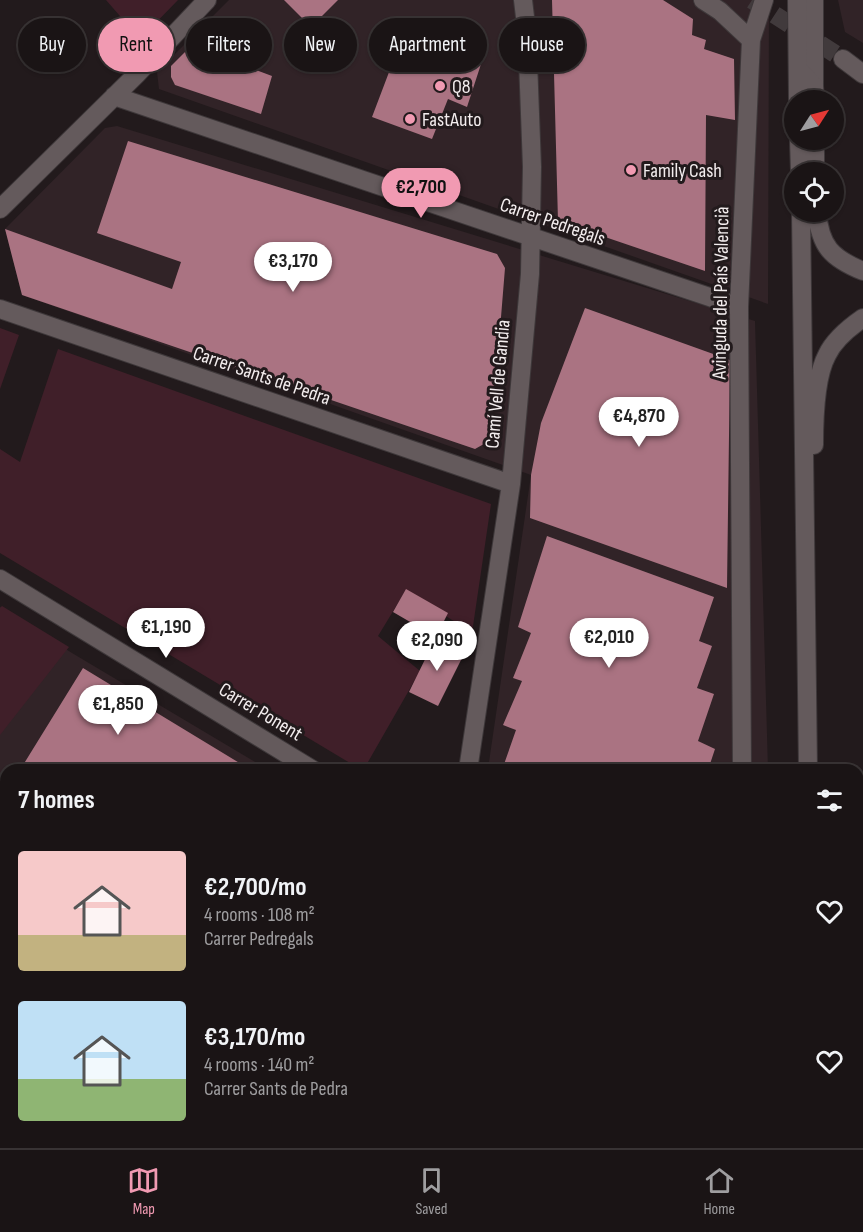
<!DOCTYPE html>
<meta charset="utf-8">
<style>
body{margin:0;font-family:"Sofia Sans Condensed",sans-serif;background:#272122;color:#f1f3f6;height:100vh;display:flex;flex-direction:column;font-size:22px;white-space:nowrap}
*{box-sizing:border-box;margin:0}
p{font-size:20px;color:#9f9ea0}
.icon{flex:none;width:33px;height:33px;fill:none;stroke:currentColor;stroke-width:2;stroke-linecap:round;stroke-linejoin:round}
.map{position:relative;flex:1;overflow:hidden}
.side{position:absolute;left:0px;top:764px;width:864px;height:386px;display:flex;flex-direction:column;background:#1a1415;border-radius:18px 18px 0 0;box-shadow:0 2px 4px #0004,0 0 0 2px #383334}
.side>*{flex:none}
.top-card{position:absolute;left:18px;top:18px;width:828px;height:54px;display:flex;gap:12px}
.needle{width:39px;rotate:54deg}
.fabs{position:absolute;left:784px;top:90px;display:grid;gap:12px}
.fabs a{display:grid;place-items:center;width:60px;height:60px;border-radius:50%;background:#1a1415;box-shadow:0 2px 4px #0004,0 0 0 2px #383334;font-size:30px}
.price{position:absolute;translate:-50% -51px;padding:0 14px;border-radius:21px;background:#fff;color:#222;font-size:20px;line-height:39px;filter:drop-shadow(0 2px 3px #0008)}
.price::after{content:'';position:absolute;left:50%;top:36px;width:18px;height:14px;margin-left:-9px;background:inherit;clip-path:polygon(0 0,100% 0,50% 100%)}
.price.on{background:#f19ab2;color:#111}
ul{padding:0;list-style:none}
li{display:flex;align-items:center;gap:18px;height:150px;padding:0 18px}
li span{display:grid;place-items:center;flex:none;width:168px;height:120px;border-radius:6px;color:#555}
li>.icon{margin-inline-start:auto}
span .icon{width:72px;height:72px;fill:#fffc;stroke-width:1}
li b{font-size:26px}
h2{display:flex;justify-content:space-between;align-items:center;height:72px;padding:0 18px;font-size:26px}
.chip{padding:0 21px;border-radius:27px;background:#1a1415;box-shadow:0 2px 4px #0004,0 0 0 2px #383334;font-size:21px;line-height:54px}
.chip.on{background:#f19ab2;color:#111}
.menu{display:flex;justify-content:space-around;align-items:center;height:84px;border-top:2px solid #383334;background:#1a1415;font-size:16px;color:#9f9ea0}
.menu a{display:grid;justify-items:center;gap:3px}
.menu .on{color:#f19ab2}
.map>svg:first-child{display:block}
.built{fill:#312327}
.green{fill:#401f29}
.building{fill:#aa7382}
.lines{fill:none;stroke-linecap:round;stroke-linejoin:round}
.secondary-tunnel{stroke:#413a3c;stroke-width:18;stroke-dasharray:18 9;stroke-linecap:butt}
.street-casing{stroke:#3e383a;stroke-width:20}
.secondary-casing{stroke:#3e383a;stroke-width:20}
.highway-casing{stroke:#3e383a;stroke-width:20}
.street{stroke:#645a5c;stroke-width:18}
.secondary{stroke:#645a5c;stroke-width:18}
.highway{stroke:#fc7ea5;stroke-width:18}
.poi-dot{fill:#f19ab2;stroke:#221a1c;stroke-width:2}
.labels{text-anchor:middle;stroke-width:6;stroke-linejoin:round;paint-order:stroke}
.poi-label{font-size:20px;fill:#f3edee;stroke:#221a1c;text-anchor:start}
.street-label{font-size:20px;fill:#f3edee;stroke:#221a1c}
</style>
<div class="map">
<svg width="863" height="1148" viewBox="0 0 863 1148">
<rect width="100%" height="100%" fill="#221a1c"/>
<path class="built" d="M 229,0 L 769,0 L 768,304 L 159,89 L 157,72 Z
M 838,0 L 863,0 L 863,43 L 845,32 Z
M 117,126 L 755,321 L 768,769 L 488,769 L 531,475 L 22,295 L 5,229 L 105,128 Z
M 0,607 L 72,653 L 267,769 L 6,770 L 6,899 L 0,893 Z"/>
<path class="green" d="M 106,0 L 178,0 L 140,39 Z
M 0,328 L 19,335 L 0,389 Z
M 58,349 L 491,504 L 472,633 L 406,590 L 378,636 L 420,671 L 364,769 L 360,769 L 0,553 L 0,449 L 20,462 Z
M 2,606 L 69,647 L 0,735 L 0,608 Z"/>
<path class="building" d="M 284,0 L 338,0 L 311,27 Z
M 552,0 L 663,0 L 693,19 L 692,35 L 706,40 L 704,49 L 734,59 L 735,120 L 706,115 L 705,271 L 558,221 Z
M 405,30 L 482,61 L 467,107 L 448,99 L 432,139 L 372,117 Z
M 191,46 L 272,76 L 261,114 L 175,85 L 171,77 L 171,66 Z
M 128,141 L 497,254 L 505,268 L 491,440 L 475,449 L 22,295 L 5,229 L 172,289 L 181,262 L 97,233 Z
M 585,308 L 730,360 L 727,588 L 530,518 L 531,475 L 541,423 Z
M 547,536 L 714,597 L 699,641 L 712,646 L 697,688 L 714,694 L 698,741 L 715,749 L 708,770 L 502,770 L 516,730 L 503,725 L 522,681 L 513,678 L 531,633 L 518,627 Z
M 406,589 L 448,613 L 436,637 L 393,612 Z
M 436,637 L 465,652 L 438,706 L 409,692 Z
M 83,668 L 251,770 L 20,770 Z
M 6,843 L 6,877 L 0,871 L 0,850 Z"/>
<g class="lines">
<path class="secondary-tunnel" d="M 752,0 L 843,59"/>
<g class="street-casing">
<path id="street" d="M 703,0 L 720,11 L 751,40
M 814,0 L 814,86
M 114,96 L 739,307
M 0,209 L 137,74 L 207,0
M 0,309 L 511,484
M 0,579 L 313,770
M 468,770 L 511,484 L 530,274 L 532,167 L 527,34 L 523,0
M 742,770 L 739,307 L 751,40 L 764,0
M 0,930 L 6,937
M 481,1143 L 482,1148"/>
</g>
<g class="secondary-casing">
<path id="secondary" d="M 797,0 L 798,100
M 843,59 L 863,74
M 798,69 L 814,86 L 815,100
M 799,140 L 800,172
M 815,140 L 815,172
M 801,212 L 808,770
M 817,212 C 820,246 831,258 863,271
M 814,445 C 814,420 815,377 827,355 C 834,340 850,327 863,318"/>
</g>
<g class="highway-casing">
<path id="highway" d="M 813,1143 L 813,1148"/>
</g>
<use href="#street" class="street"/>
<use href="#secondary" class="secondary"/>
<use href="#highway" class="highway"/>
</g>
<g class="poi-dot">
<circle cx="440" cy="86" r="6"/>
<circle cx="410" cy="119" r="6"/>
<circle cx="631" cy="170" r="6"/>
</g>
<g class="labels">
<g class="poi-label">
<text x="452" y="93">Q8</text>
<text x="422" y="126">FastAuto</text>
<text x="643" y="177">Family Cash</text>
</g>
<g class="street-label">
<text transform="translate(553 221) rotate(19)" y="7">Carrer Pedregals</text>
<text transform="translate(720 293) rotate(-89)" y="7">Avinguda del País Valencià</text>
<text transform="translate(262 375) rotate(19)" y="7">Carrer Sants de Pedra</text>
<text transform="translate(497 384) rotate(-85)" y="7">Camí Vell de Gandia</text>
<text transform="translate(261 711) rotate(31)" y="7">Carrer Ponent</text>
</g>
</g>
</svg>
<div class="fabs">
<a><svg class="needle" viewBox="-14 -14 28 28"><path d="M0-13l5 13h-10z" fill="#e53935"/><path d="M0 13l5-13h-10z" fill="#9f9ea0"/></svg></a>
<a><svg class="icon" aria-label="locate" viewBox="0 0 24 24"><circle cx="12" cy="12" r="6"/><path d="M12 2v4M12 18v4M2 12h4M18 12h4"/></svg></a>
</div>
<b class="price on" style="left:421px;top:219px">€2,700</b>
<b class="price" style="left:293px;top:293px">€3,170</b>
<b class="price" style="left:639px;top:448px">€4,870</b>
<b class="price" style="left:166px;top:659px">€1,190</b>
<b class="price" style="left:609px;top:669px">€2,010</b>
<b class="price" style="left:437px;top:672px">€2,090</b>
<b class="price" style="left:118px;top:736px">€1,850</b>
<div class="top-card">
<a class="chip">Buy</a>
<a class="chip on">Rent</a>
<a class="chip">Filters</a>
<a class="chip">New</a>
<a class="chip">Apartment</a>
<a class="chip">House</a>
</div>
<section class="side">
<h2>7 homes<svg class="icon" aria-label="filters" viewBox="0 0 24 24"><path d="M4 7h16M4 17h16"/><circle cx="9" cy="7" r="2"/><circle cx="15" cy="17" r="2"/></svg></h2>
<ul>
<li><span style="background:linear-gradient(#f6c9c9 70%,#c2b280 0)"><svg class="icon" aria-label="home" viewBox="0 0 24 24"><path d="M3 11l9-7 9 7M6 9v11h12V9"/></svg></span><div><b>€2,700/mo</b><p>4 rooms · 108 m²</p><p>Carrer Pedregals</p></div><svg class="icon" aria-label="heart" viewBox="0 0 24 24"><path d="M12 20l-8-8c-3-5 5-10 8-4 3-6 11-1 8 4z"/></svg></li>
<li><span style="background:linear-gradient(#bfe0f5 65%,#8fb573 0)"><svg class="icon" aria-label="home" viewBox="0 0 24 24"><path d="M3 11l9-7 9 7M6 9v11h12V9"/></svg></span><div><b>€3,170/mo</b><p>4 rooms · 140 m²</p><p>Carrer Sants de Pedra</p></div><svg class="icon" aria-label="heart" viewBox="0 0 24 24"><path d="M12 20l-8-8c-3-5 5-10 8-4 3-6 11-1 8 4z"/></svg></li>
</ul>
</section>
</div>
<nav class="menu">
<a class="on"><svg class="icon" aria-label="map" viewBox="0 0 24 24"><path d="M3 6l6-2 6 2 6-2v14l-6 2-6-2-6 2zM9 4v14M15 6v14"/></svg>Map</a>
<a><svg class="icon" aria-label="saved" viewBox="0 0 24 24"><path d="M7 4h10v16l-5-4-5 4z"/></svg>Saved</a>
<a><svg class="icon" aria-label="home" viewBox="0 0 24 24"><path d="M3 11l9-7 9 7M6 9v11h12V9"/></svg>Home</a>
</nav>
